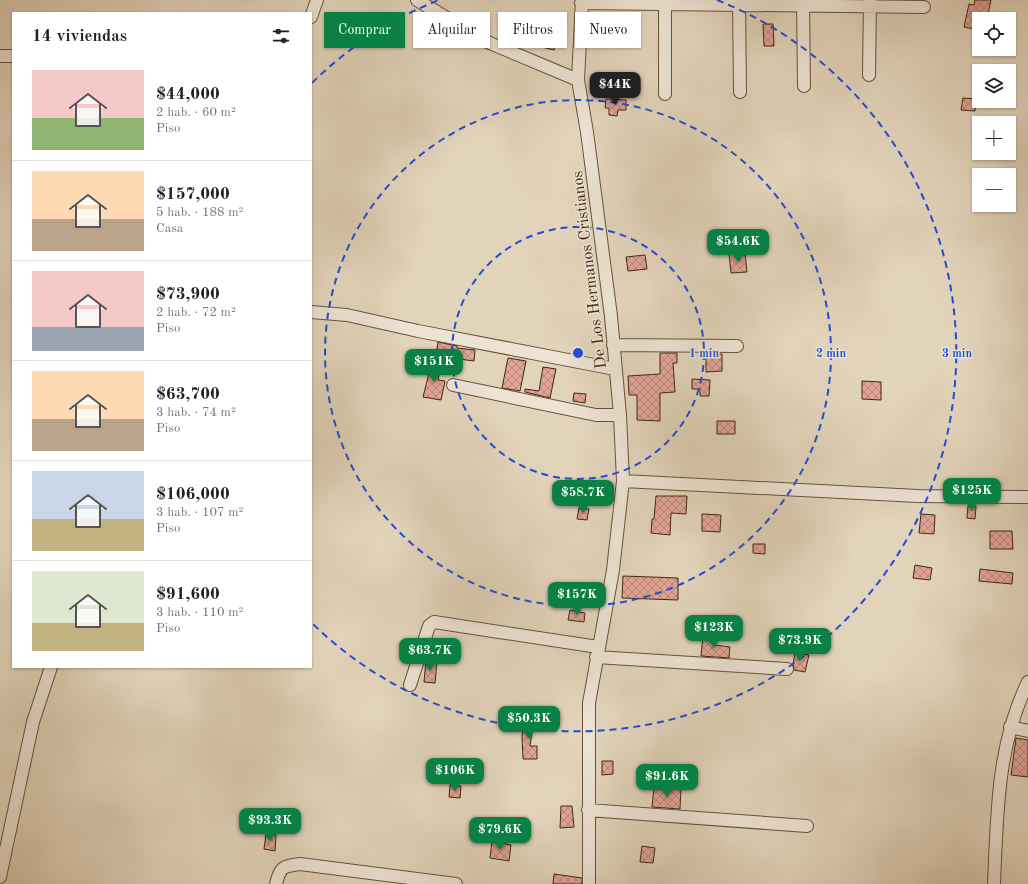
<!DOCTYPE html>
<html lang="es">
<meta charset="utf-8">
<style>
body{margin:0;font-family:"Old Standard TT",serif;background:#f6f6f6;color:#202124;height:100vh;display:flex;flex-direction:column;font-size:15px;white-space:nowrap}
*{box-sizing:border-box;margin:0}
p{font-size:13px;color:#757577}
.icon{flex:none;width:22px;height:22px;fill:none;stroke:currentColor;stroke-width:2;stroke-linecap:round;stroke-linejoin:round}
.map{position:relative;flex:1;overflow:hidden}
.side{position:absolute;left:12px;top:12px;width:300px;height:656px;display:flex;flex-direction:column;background:#fff;border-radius:0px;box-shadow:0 1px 3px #0004}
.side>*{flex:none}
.hud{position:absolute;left:324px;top:12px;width:380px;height:36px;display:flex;gap:8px}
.tools{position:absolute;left:972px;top:12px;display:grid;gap:8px}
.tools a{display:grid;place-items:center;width:44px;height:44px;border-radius:0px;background:#fff;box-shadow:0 1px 3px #0004;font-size:20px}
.price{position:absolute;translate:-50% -34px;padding:0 9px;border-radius:8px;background:#0b8043;color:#fff;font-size:13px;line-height:26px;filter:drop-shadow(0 1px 2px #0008)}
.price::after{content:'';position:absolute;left:50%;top:24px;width:12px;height:9px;margin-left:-6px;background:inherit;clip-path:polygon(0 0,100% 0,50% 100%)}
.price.on{background:#222;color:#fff}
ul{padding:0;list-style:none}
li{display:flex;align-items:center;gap:12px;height:100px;padding:0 20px}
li+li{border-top:1px solid #e0e0e0}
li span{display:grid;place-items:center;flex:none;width:112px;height:80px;border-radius:0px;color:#555}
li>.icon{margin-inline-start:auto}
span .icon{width:48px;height:48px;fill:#fffc;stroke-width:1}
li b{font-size:17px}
h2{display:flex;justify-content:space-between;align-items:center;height:48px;padding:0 20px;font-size:17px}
.pill{padding:0 14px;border-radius:0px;background:#fff;box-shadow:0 1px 3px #0004;font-size:14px;line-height:36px}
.pill.on{background:#0b8043;color:#fff}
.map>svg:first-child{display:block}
.building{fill:url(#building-cross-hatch);stroke:#402611}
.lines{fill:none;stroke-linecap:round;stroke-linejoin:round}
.minor-casing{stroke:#68523c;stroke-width:14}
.minor{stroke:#ece3d3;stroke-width:12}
.ring{fill:none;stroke:#1d4ed8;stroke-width:2;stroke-dasharray:7 5}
.labels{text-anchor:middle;stroke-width:3;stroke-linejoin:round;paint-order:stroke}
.street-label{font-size:16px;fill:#402611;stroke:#ece3d3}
.centre{fill:#1d4ed8;stroke:#ece3d3;stroke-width:2}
.ring-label{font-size:12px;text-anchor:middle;font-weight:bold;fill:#1d4ed8;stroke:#ece3d3;stroke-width:3;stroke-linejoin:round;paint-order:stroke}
</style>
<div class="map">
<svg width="1028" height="884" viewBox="0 0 1028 884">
<defs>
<pattern id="building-cross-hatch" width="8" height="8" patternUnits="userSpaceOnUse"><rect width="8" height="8" fill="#e2a497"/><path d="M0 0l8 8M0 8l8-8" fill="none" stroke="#b9857a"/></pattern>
</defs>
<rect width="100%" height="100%" fill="#e2d4bb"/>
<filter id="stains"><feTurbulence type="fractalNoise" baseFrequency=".005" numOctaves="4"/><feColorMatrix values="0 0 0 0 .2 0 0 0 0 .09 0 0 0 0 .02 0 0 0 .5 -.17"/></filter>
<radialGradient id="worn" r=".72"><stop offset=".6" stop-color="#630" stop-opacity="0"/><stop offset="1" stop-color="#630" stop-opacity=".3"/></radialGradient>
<path class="building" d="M 975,0 L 991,0 L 987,19 L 979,19 L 979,30 L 964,27 L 969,4 L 974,5 Z
M 532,15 L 561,22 L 554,50 L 525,43 Z
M 763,24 L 773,24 L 774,46 L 764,46 Z
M 963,98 L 976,99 L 975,111 L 961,110 Z
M 606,99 L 626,100 L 626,110 L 618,110 L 617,116 L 609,115 L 609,108 L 605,108 Z
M 745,253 L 747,272 L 731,273 L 729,254 Z
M 645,255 L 647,269 L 628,271 L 626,257 Z
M 438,342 L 457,346 L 457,348 L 475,350 L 474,361 L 436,356 Z
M 660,353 L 677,353 L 677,363 L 673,363 L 675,392 L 660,393 L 660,421 L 637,420 L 637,395 L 629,395 L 628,376 L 660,374 Z
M 722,354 L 722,371 L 706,372 L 706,355 Z
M 508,358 L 526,361 L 520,391 L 502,388 Z
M 432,361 L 441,363 L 438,380 L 445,381 L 441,400 L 423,397 Z
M 543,367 L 556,369 L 550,398 L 525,392 L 525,389 L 539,391 Z
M 692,379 L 710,380 L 709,396 L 700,396 L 700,389 L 692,389 Z
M 862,381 L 881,382 L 881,400 L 862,399 Z
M 574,393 L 586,394 L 585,403 L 573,401 Z
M 717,421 L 735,421 L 735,434 L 717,434 Z
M 656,496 L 687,496 L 686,514 L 671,513 L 670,535 L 651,533 L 652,519 L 654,519 Z
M 968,506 L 976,507 L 975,519 L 967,518 Z
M 579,508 L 589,509 L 587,520 L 577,519 Z
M 702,514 L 721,515 L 720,532 L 702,531 Z
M 921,514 L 935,515 L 934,534 L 919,533 Z
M 990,531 L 1012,531 L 1013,549 L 990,549 Z
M 753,544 L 765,544 L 765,554 L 753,553 Z
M 915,565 L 932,568 L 930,580 L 913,578 Z
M 980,569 L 1013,573 L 1012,584 L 979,581 Z
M 623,576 L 678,578 L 678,600 L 622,598 Z
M 570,610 L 585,613 L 584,622 L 568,620 Z
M 703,636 L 715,637 L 715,645 L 730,647 L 729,658 L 701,656 Z
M 795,653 L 809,655 L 805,672 L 794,670 L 793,664 Z
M 426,660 L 437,661 L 435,683 L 424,682 Z
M 525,717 L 534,718 L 530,746 L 537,746 L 537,759 L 523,759 L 522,736 Z
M 1016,738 L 1028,740 L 1028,777 L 1011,775 Z
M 602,761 L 613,761 L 613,774 L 602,775 Z
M 450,785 L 461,786 L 460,798 L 449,797 Z
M 654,786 L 681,788 L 680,809 L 652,807 Z
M 561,806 L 572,806 L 574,827 L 560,828 Z
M 266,834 L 276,835 L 275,851 L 264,849 Z
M 492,841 L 511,845 L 509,861 L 490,858 Z
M 642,846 L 655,848 L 653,863 L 640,862 Z
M 554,874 L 582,878 L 582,884 L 553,884 Z"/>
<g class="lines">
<g class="minor-casing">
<path id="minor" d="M 417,0 L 485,41 L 578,80
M 582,0 L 578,80 L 587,132 L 611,316 L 620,415 L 623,481 L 613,570 L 589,703 L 589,884
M 739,0 L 740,92
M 803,0 L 804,86
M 581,3 L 924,7
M 311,17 L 317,0
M 0,56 L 13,56
M 869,75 L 870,0
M 665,94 L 665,0
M 311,312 L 347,315 L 418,331 L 615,369
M 613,345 L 737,346
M 453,385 L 596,415 L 620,415
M 623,481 L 918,496 L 1028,497
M 596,657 L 787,669
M 410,685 L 429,626 L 434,622 L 598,647
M 1010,727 L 1028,731
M 588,810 L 807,826
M 0,877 L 33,722 L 51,667
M 276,884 C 280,867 283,866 300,864 L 456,884
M 994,884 C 997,815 997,745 1028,682"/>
</g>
<use href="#minor" class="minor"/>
</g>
<g class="ring">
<circle cx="578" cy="353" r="126"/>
<circle cx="578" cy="353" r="253"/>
<path d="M312 83A379 379 0 0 1 439 0M717 0A379 379 0 1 1 312 623"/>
</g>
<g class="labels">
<g class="street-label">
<text transform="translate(588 270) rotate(-97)" y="6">De Los Hermanos Cristianos</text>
</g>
</g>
<circle cx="578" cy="353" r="6" class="centre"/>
<g class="ring-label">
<text x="704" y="357">1 min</text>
<text x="831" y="357">2 min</text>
<text x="957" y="357">3 min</text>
</g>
<rect width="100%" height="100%" filter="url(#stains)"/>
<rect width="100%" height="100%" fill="url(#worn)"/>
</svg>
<div class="tools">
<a><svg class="icon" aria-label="locate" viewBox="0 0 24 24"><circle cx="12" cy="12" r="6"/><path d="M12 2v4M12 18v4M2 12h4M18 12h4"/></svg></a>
<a><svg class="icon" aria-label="layers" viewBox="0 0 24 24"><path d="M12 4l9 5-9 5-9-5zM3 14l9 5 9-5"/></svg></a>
<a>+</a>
<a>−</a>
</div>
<b class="price on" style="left:615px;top:106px">$44K</b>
<b class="price" style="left:738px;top:263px">$54.6K</b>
<b class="price" style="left:434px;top:383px">$151K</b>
<b class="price" style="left:972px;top:512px">$125K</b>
<b class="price" style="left:583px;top:514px">$58.7K</b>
<b class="price" style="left:577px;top:616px">$157K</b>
<b class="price" style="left:714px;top:649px">$123K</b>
<b class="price" style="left:800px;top:662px">$73.9K</b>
<b class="price" style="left:430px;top:672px">$63.7K</b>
<b class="price" style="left:529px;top:740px">$50.3K</b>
<b class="price" style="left:455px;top:792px">$106K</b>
<b class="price" style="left:667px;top:798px">$91.6K</b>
<b class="price" style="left:270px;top:842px">$93.3K</b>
<b class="price" style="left:500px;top:851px">$79.6K</b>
<div class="hud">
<a class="pill on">Comprar</a>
<a class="pill">Alquilar</a>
<a class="pill">Filtros</a>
<a class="pill">Nuevo</a>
</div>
<section class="side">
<h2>14 viviendas<svg class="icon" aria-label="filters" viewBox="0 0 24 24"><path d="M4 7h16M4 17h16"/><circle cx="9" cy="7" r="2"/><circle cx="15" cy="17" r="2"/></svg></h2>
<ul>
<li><span style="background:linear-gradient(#f6c9c9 60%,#8fb573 0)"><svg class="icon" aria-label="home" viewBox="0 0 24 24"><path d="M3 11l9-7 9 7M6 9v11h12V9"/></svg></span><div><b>$44,000</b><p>2 hab. · 60 m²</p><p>Piso</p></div></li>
<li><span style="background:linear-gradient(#ffd9b3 60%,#b9a48a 0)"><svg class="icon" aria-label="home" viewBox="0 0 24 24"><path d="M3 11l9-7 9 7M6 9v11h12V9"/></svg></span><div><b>$157,000</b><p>5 hab. · 188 m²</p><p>Casa</p></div></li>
<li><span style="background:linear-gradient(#f6c9c9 70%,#9aa5b1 0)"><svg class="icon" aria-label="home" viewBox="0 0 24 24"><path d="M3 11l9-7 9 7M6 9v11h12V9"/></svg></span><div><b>$73,900</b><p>2 hab. · 72 m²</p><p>Piso</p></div></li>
<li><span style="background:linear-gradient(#ffd9b3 60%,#b9a48a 0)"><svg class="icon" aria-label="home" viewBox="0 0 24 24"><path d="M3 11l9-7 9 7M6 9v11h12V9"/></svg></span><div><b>$63,700</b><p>3 hab. · 74 m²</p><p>Piso</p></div></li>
<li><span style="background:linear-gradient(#c9d6e8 60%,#c2b280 0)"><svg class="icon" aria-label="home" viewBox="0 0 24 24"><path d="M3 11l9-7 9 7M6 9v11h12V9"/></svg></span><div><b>$106,000</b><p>3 hab. · 107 m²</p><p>Piso</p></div></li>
<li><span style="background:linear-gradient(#dfe7d0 65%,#c2b280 0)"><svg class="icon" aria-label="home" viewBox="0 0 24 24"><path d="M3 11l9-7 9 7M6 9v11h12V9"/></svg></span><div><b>$91,600</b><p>3 hab. · 110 m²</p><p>Piso</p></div></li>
</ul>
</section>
</div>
